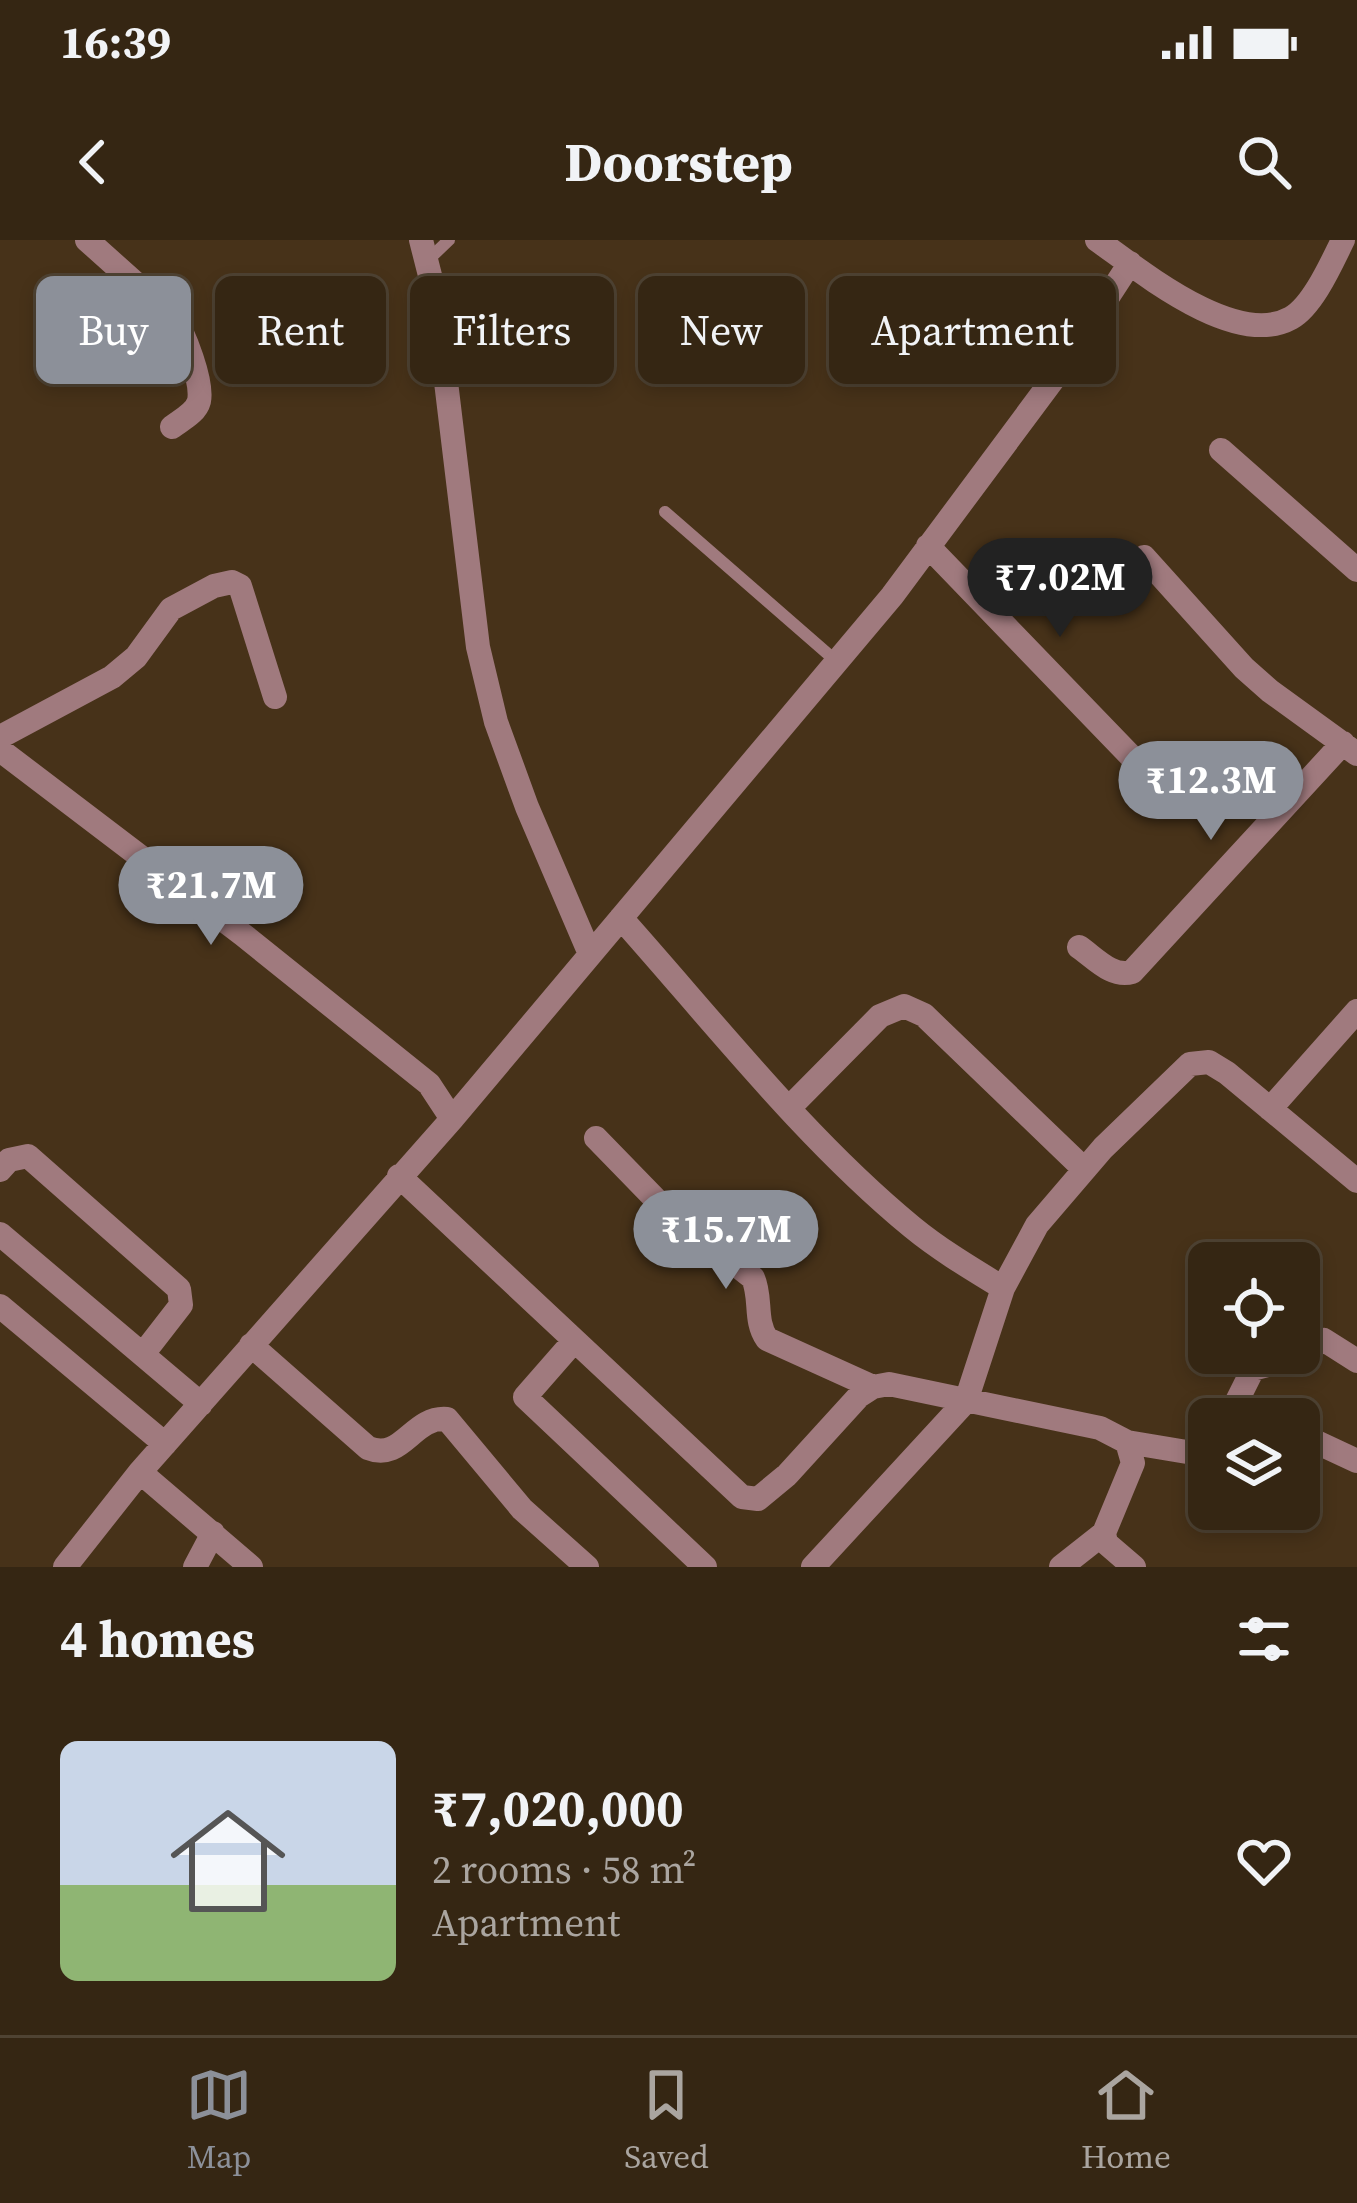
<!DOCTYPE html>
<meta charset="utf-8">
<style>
body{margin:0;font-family:"Source Serif 4",serif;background:#403221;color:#f1f3f6;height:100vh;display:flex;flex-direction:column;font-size:45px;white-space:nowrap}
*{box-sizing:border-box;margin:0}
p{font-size:39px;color:#aaa5a0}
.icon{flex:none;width:66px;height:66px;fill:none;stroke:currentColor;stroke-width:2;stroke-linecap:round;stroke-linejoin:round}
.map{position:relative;height:1327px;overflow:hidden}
.side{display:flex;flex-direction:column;background:#352613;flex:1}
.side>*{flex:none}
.guide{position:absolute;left:36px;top:36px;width:1287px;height:108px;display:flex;gap:24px}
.buttons{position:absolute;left:1188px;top:1002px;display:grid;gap:24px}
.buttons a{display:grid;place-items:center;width:132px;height:132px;border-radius:18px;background:#352613;box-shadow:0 6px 18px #0003,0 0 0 3px #4f4333;font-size:60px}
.price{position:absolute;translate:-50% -102px;padding:0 27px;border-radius:42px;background:#8c9099;color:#fff;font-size:39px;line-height:78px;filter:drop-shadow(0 3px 6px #0008)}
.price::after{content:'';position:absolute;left:50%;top:72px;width:36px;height:27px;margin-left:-18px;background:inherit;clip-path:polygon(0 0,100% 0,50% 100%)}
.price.on{background:#222;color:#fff}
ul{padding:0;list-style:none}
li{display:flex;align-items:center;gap:36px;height:300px;padding:0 60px}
li span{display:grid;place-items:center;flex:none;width:336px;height:240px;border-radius:18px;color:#555}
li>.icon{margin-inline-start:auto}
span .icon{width:144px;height:144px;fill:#fffc;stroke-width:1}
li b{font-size:51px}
h2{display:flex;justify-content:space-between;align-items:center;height:144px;padding:0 60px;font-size:51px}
.chip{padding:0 42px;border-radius:18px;background:#352613;box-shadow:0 6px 18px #0003,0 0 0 3px #4f4333;font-size:42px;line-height:108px}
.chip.on{background:#8c9099;color:#fff}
.status{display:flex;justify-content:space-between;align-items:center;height:84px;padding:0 60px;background:#352613;direction:ltr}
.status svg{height:33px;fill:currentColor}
header{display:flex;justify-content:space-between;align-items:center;height:156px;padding:0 60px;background:#352613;font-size:54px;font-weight:700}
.tab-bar{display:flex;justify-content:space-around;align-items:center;height:168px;border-top:3px solid #4f4333;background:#352613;font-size:33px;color:#aaa5a0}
.tab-bar a{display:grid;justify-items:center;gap:6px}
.tab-bar .on{color:#8c9099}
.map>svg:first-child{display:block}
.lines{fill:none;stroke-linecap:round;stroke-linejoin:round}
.service{stroke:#a07a7e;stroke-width:12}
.minor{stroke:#a07a7e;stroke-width:24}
</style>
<div class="status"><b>16:39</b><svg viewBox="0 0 49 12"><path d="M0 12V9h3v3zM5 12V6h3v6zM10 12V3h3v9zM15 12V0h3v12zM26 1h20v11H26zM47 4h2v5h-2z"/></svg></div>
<header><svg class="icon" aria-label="back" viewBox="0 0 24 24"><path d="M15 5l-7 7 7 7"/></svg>Doorstep<svg class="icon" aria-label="search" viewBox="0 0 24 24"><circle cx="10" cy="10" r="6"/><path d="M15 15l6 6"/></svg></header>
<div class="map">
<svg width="1357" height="1327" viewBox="0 0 1357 1327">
<rect width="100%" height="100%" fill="#473219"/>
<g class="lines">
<path class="service" d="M 428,20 L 449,0
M 665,272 L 836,421"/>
<path class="minor" d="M 87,0 L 173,77 C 184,92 203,142 199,161 C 196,173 181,180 172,187
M 421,0 L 436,59 L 478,407 L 496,482 L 527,567 L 590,714
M 1097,0 C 1141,31 1235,109 1291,78 C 1313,66 1332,22 1343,0
M 1221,210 L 1357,330
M 928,306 L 1149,535
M 1144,317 L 1244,428 L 1270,451 L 1357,514
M 0,497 L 112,437 L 136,417 L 171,369 L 214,346 L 232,342 L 240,346 L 275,457
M 0,510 L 242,694 L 429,844 L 452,879
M 621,678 C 713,781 805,899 912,987 C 940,1010 972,1029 1003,1048
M 1079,707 C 1095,718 1112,738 1132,732 L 1343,503
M 790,867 L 880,776 L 904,766 L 924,775 L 1084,929
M 1270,869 L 1357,771
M 596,898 L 667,971 L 753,1038 C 762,1058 754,1081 767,1099 L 873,1147
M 0,930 L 9,920 L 28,916 L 179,1049 L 181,1065 L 143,1114
M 399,936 L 742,1257 L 758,1259 L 787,1235 L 859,1156 L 873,1147 L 889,1144 L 1100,1188 L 1127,1202 L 1133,1223 L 1104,1293 L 1106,1303 L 1134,1327
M 0,994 L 201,1164
M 0,1066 L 165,1204
M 574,1101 L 525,1157 L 705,1327
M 251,1105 L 368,1208 C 403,1222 412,1176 447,1179 L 522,1269 L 587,1327
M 1228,1179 L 1253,1129 L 1290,1119 L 1324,1100 L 1357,1121
M 1299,1194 L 1357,1221
M 1127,1202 L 1199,1214 L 1209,1211
M 140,1232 L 251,1327
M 65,1327 L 140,1232 L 452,879 L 892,356 L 1063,126 L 1130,23
M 195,1327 L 213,1293
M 813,1327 L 966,1161 L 1003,1048 L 1037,985 L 1103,908 L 1190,824 L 1209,822 L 1227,833 L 1357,941
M 1061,1327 L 1104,1293"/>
</g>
</svg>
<div class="buttons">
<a><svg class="icon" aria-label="locate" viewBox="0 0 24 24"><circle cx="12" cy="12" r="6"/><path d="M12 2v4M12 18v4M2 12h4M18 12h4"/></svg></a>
<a><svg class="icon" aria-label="layers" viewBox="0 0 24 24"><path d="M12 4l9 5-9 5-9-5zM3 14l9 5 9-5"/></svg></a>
</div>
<b class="price on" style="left:1060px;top:400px">₹7.02M</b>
<b class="price" style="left:1211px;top:603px">₹12.3M</b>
<b class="price" style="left:211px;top:708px">₹21.7M</b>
<b class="price" style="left:726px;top:1052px">₹15.7M</b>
<div class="guide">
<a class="chip on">Buy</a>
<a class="chip">Rent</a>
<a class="chip">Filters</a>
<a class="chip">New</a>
<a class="chip">Apartment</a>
</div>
</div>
<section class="side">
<h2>4 homes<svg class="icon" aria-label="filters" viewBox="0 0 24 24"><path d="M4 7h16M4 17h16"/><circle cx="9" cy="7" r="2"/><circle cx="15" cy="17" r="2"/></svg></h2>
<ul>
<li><span style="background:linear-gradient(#c9d6e8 60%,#8fb573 0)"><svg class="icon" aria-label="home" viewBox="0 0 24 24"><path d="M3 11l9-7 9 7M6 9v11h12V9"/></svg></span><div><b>₹7,020,000</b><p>2 rooms · 58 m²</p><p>Apartment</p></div><svg class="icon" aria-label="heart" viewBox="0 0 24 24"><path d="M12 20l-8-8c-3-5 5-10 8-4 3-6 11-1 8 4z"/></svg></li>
</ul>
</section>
<nav class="tab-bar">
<a class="on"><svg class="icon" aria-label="map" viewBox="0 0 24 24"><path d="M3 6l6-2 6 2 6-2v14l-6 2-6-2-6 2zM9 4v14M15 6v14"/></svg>Map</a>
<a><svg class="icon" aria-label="saved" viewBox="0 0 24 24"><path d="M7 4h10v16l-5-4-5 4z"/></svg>Saved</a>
<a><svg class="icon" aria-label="home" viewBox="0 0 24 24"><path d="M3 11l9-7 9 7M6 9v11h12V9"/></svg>Home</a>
</nav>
